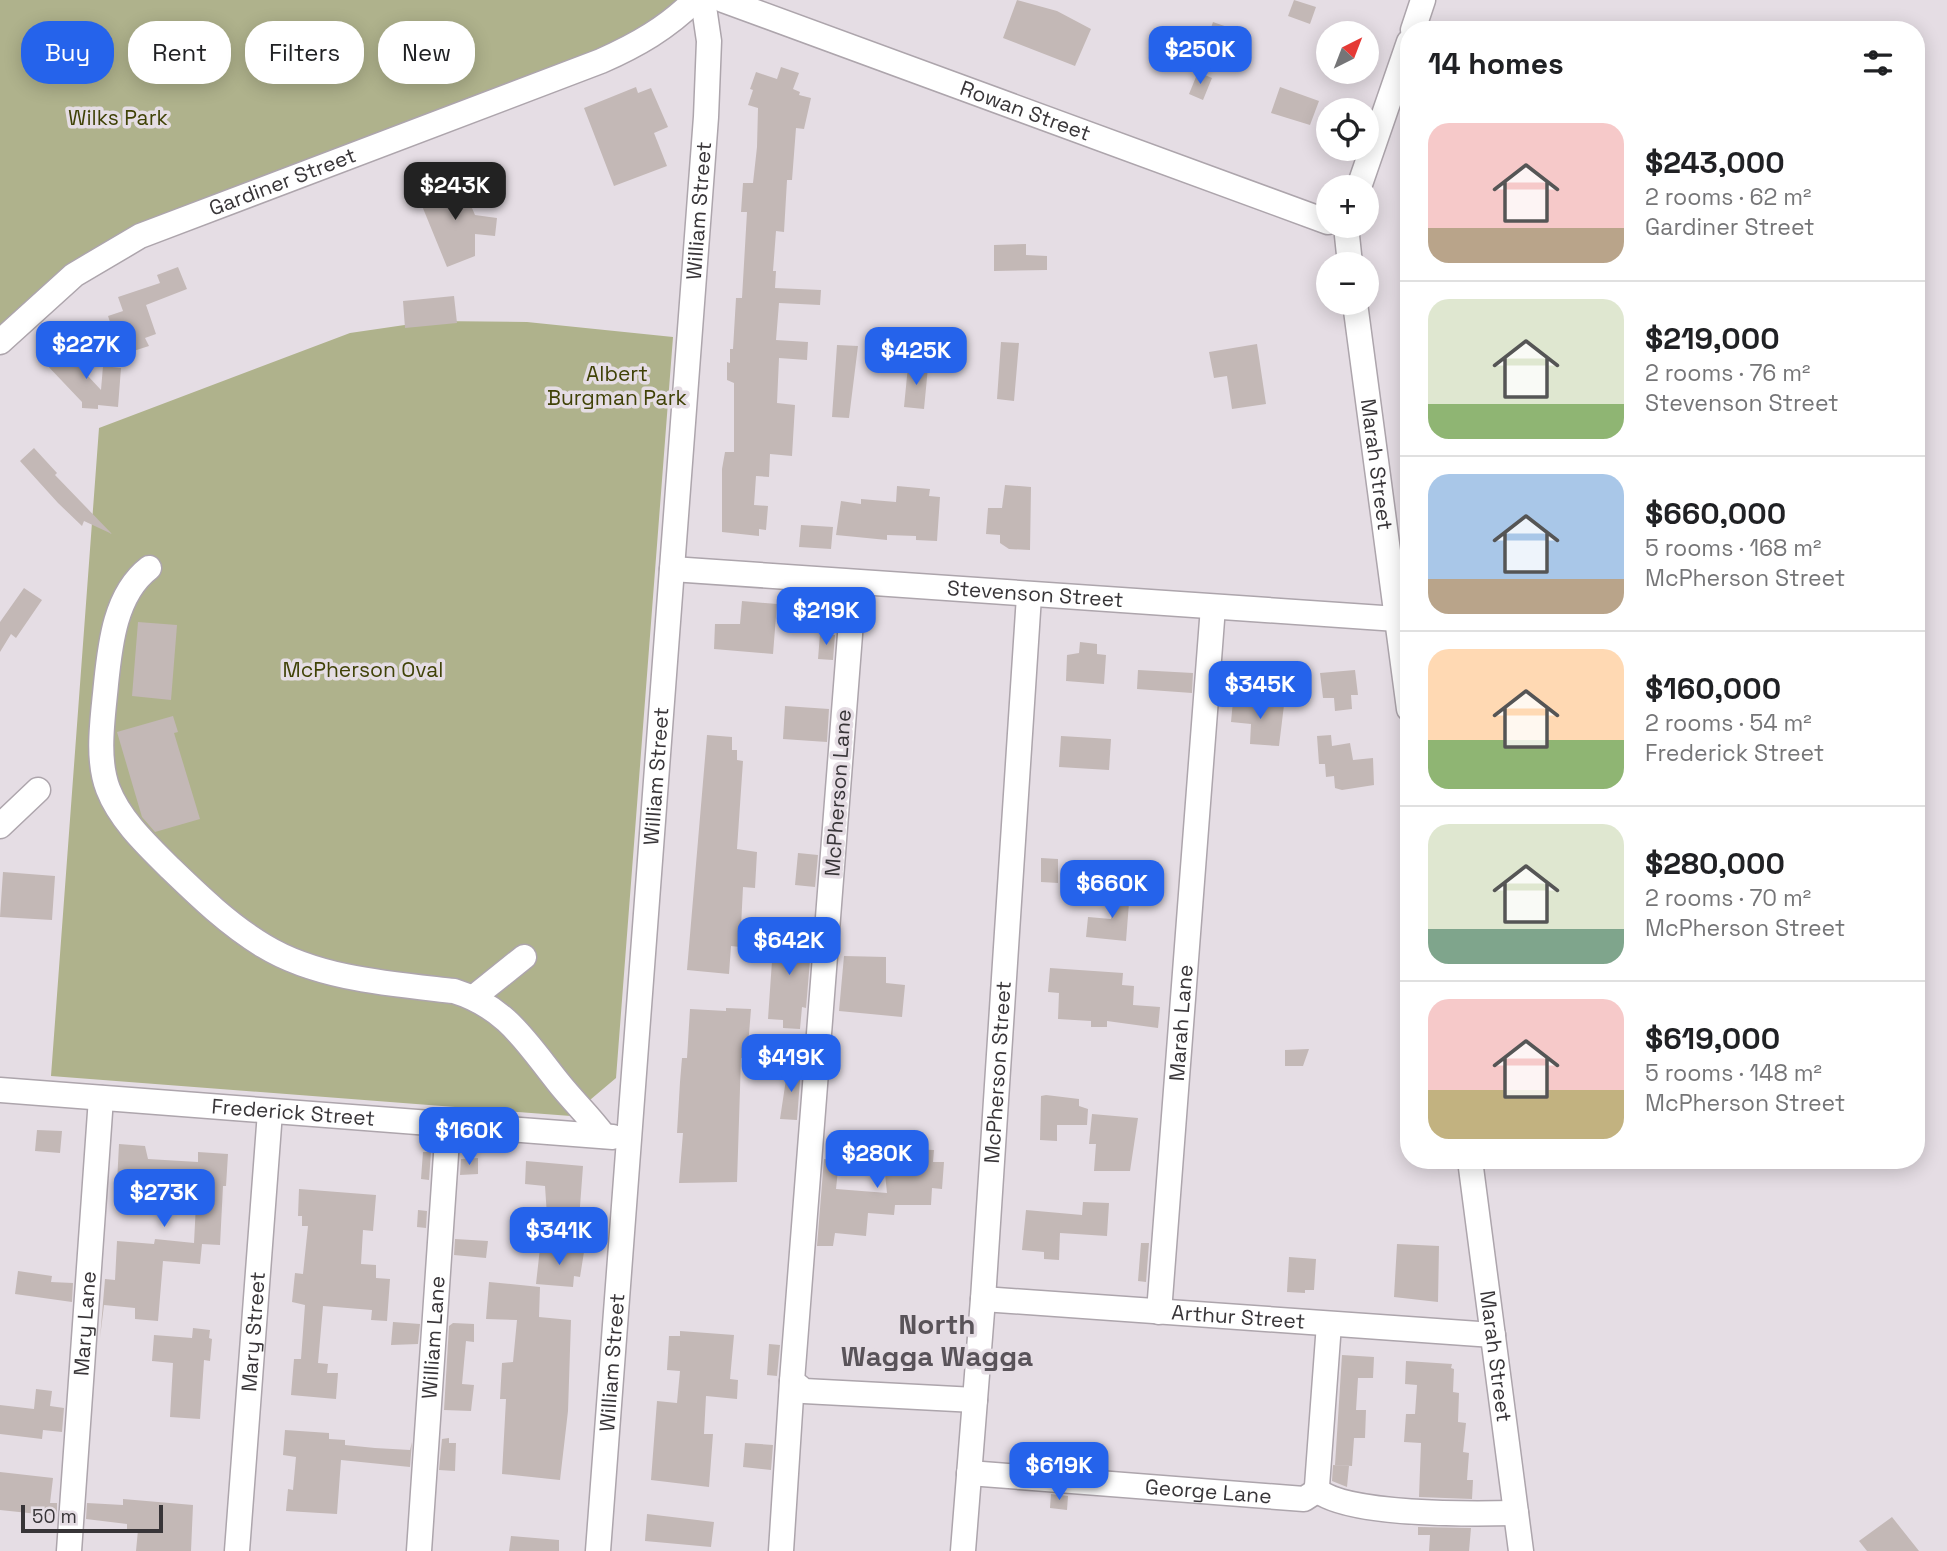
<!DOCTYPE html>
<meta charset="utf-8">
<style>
body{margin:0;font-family:"Space Grotesk",sans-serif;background:#f2f2f2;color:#202124;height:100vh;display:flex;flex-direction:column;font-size:26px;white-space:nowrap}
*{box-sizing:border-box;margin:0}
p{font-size:23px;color:#757577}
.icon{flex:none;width:38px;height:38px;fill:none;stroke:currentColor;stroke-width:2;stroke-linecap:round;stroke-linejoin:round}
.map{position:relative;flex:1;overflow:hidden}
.sheet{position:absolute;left:1400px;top:21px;width:525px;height:1148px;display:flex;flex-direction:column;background:#fff;border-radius:28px;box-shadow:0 4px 18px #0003}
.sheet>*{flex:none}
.hud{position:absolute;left:21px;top:21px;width:665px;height:63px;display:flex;gap:14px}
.needle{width:46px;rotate:42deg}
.fabs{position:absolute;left:1316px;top:21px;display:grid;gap:14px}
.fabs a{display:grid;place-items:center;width:63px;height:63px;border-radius:50%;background:#fff;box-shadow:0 4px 18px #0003;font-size:35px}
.scale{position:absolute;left:21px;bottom:18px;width:142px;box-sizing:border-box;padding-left:7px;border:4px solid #383538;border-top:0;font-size:19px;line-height:24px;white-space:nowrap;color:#383538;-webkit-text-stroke:5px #e5dde4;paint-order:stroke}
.price{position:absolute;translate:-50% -60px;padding:0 16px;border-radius:14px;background:#2563eb;color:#fff;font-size:23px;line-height:46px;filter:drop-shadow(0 2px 4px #0008)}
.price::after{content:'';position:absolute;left:50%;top:42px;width:21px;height:16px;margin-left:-10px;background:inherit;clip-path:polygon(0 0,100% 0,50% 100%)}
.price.current{background:#222;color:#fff}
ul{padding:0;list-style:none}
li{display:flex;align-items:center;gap:21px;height:175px;padding:0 28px}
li+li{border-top:2px solid #e0e0e0}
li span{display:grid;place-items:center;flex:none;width:196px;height:140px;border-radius:21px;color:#555}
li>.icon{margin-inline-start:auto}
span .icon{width:84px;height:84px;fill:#fffc;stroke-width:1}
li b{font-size:30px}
h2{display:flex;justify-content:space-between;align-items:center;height:84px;padding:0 28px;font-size:30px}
.pill{padding:0 24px;border-radius:28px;background:#fff;box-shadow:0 4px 18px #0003;font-size:24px;line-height:63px}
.pill.current{background:#2563eb;color:#fff}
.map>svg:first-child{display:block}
.green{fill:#afb28c}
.building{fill:#c3b8b6}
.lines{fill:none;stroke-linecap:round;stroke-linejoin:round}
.minor-casing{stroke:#ada5ac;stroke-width:27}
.minor{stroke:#fff;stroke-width:24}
.labels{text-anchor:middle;stroke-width:7;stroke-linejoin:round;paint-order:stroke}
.street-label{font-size:21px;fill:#383538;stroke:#e5dde4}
.park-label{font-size:21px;fill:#404207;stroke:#e5dde4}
.district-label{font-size:28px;font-weight:bold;fill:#595359;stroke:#e5dde4}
</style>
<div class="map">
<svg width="1947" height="1551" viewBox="0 0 1947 1551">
<rect width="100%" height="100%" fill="#e5dde4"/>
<path class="green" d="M 0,0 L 695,0 L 674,21 L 140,236 L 0,342 Z
M 432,321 L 527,322 L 673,337 L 616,1078 L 571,1116 L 51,1076 L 99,428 L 350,333 Z"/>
<path class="building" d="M 1017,0 L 1057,11 L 1091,29 L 1075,66 L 1003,38 Z
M 1294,0 L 1316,7 L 1310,24 L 1288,16 Z
M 1213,22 L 1233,29 L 1227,49 L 1206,42 Z
M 781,67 L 799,73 L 793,89 L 800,92 L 799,95 L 811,98 L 804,129 L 796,128 L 792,180 L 787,180 L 784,232 L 776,231 L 773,271 L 776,271 L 775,288 L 821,290 L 820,305 L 779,303 L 776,340 L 808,342 L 807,360 L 779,358 L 777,403 L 795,405 L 792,456 L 770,454 L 769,477 L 756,476 L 754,505 L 768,506 L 766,530 L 759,529 L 759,536 L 722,532 L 722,469 L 725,452 L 734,452 L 734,383 L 727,380 L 727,362 L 730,363 L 730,349 L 733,349 L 736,298 L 742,298 L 747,212 L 741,212 L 743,183 L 753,183 L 757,147 L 758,108 L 748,105 L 753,90 L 750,89 L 756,72 L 777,79 Z
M 1198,72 L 1212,78 L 1203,100 L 1189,94 Z
M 636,87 L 638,93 L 651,88 L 668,127 L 654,133 L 667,166 L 614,186 L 584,108 Z
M 1280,87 L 1319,101 L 1310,125 L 1271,113 Z
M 460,180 L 475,215 L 497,218 L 495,236 L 475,234 L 475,256 L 447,267 L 418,196 Z
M 1026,244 L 1026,255 L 1047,256 L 1047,270 L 994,271 L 994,245 Z
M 178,267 L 187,289 L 146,305 L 156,334 L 145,338 L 149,346 L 121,355 L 108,316 L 123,311 L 118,297 L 160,283 L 157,275 Z
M 454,296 L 457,323 L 405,328 L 403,301 Z
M 1001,342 L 1019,343 L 1014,401 L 997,399 Z
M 1257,344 L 1266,404 L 1232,409 L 1227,376 L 1214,378 L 1209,352 Z
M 837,345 L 858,346 L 849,418 L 832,417 Z
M 60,346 L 101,390 L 103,366 L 121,368 L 118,407 L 98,405 L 98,409 L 82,408 L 82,402 L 44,362 Z
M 908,366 L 928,367 L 924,409 L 904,407 Z
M 34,448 L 57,473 L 55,475 L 112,534 L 84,521 L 82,526 L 58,503 L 20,461 Z
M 1005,485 L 1031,487 L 1030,550 L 1009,549 L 1000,543 L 1000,535 L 986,534 L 988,508 L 1002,508 Z
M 897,486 L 930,489 L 929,496 L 940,497 L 937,541 L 916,540 L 916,536 L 887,535 L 887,540 L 836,535 L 841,501 L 861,504 L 861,499 L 896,502 Z
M 801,525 L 833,527 L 831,549 L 799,547 Z
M 24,588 L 42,600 L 16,638 L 11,634 L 0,652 L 0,622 Z
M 742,601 L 777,604 L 773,654 L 714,649 L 715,624 L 740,624 Z
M 138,622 L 177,625 L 171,700 L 132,696 Z
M 820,634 L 835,635 L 833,660 L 818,659 Z
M 1080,642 L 1097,644 L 1097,654 L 1106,655 L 1104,684 L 1066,681 L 1067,655 L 1079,653 Z
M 1138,670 L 1193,673 L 1192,693 L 1137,689 Z
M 1355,670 L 1358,695 L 1351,695 L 1352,709 L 1335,711 L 1334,698 L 1323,698 L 1320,673 Z
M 1233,701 L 1284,705 L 1279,746 L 1250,744 L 1251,724 L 1231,722 Z
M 785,706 L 829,709 L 827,742 L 783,739 Z
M 173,716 L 178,732 L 174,733 L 200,819 L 155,832 L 142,817 L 117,732 Z
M 707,735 L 732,737 L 732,750 L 737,750 L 737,760 L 743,761 L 737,849 L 757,852 L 755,888 L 743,887 L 740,947 L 731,946 L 729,974 L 687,970 Z
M 1331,735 L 1332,746 L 1350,743 L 1353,760 L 1373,758 L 1374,785 L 1342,790 L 1335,788 L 1334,776 L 1326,777 L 1325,764 L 1319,764 L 1317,736 Z
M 1061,736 L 1111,739 L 1109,770 L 1059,767 Z
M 798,853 L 818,855 L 815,887 L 795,885 Z
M 1041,858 L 1058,859 L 1058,883 L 1041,882 Z
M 3,872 L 55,876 L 52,920 L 0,917 Z
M 1116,888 L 1130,890 L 1126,941 L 1086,937 L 1088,917 L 1111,919 Z
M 778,931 L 812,936 L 806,1008 L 802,1007 L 800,1029 L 783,1028 L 783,1020 L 768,1019 L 772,961 L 763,960 L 768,937 L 777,938 Z
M 844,956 L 886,957 L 886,983 L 905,985 L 902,1017 L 839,1011 Z
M 1050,968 L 1123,973 L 1122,985 L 1134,986 L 1133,1005 L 1160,1007 L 1158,1028 L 1107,1021 L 1107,1027 L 1091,1027 L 1091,1021 L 1058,1019 L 1059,993 L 1048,992 Z
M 726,1008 L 751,1009 L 747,1059 L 741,1058 L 737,1182 L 679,1183 L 683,1133 L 677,1133 L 680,1082 L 682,1058 L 687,1058 L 690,1009 L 726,1011 Z
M 1309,1049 L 1303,1066 L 1285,1066 L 1285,1050 Z
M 788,1066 L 801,1067 L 797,1120 L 780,1119 Z
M 1046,1095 L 1079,1099 L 1079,1106 L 1088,1109 L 1087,1125 L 1057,1125 L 1057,1141 L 1040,1140 L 1041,1096 Z
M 1092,1114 L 1138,1118 L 1130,1171 L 1094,1171 L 1096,1144 L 1089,1144 Z
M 37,1130 L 62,1131 L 60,1153 L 35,1151 Z
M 119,1144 L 145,1146 L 148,1159 L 198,1162 L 198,1152 L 228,1154 L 226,1186 L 223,1186 L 220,1245 L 202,1244 L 200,1264 L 163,1261 L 158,1321 L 135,1319 L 135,1308 L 104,1305 L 100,1338 L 105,1279 L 115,1280 L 117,1241 L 154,1244 L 155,1239 L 194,1243 L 197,1184 L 192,1184 L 192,1177 L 147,1174 L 145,1185 L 117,1183 Z
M 858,1147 L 934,1150 L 933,1162 L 944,1162 L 942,1189 L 932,1188 L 931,1205 L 895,1205 L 894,1215 L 868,1213 L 866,1236 L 835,1233 L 833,1246 L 817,1246 L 824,1159 L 839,1160 L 836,1189 L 887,1193 L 884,1164 L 856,1161 Z
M 423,1152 L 431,1152 L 429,1180 L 421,1179 Z
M 478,1158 L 478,1174 L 460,1175 L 461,1159 Z
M 526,1161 L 583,1166 L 579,1220 L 547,1216 L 545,1186 L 525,1184 Z
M 299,1189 L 376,1195 L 373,1231 L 363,1230 L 361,1264 L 376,1265 L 376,1278 L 390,1279 L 387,1321 L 371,1320 L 372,1310 L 323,1306 L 318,1363 L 328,1364 L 327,1373 L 338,1373 L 336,1399 L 291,1395 L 294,1359 L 301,1359 L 305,1305 L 292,1302 L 295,1273 L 303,1274 L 308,1226 L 302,1226 L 302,1216 L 298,1216 Z
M 1083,1202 L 1109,1203 L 1107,1236 L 1060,1233 L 1059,1260 L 1044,1259 L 1044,1252 L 1022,1250 L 1026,1210 L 1082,1215 Z
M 418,1210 L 427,1211 L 426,1228 L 417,1227 Z
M 455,1239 L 488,1241 L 486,1258 L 454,1255 Z
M 1141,1243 L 1149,1243 L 1146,1282 L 1138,1281 Z
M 1397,1244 L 1439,1246 L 1438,1302 L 1394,1297 Z
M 540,1248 L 584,1252 L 580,1277 L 574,1276 L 573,1287 L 536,1284 Z
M 1289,1257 L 1316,1259 L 1314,1290 L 1305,1290 L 1305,1293 L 1287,1292 Z
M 18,1271 L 52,1276 L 51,1282 L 73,1283 L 72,1302 L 15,1294 Z
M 489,1282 L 540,1287 L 539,1317 L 571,1320 L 568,1411 L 560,1480 L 502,1474 L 506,1399 L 500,1399 L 502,1363 L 513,1362 L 517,1320 L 486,1319 Z
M 393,1322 L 420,1324 L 418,1344 L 391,1345 Z
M 453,1323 L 474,1324 L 474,1342 L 466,1341 L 462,1384 L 474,1385 L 471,1411 L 444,1410 L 449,1326 Z
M 193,1328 L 210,1330 L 209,1338 L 212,1339 L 210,1361 L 204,1360 L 200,1419 L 170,1417 L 173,1363 L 152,1361 L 154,1335 L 192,1338 Z
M 680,1331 L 734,1335 L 730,1379 L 738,1380 L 737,1399 L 706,1396 L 704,1434 L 713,1434 L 709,1487 L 651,1480 L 657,1401 L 677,1403 L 680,1371 L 667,1370 L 669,1336 L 680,1336 Z
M 769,1344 L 780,1345 L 777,1376 L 767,1375 Z
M 1342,1355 L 1374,1357 L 1373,1378 L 1358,1378 L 1356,1410 L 1366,1410 L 1365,1438 L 1354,1438 L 1352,1466 L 1335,1465 Z
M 1406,1361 L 1452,1364 L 1451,1368 L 1454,1369 L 1453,1392 L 1459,1393 L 1458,1422 L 1466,1423 L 1463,1452 L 1469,1453 L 1467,1480 L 1473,1480 L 1472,1499 L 1419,1497 L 1421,1443 L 1404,1442 L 1406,1414 L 1415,1414 L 1417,1385 L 1405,1384 Z
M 36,1389 L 52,1391 L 50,1406 L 64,1408 L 62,1432 L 43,1430 L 42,1439 L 0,1434 L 0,1405 L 34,1409 Z
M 285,1430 L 329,1433 L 329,1439 L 345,1440 L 345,1445 L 375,1448 L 410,1450 L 412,1442 L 410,1467 L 341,1460 L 337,1514 L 286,1511 L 288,1489 L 293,1490 L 296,1457 L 283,1455 Z
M 449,1438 L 449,1443 L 456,1443 L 455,1471 L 439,1470 L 442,1439 Z
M 745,1443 L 773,1445 L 771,1470 L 743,1467 Z
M 1333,1465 L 1349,1466 L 1347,1487 L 1332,1481 Z
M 0,1472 L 53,1478 L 50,1503 L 57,1503 L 57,1516 L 0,1510 Z
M 1051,1494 L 1068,1496 L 1067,1510 L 1050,1508 Z
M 123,1499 L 193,1505 L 191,1551 L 136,1551 L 138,1530 L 127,1529 L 127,1524 L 86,1519 L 87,1503 L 123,1505 Z
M 647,1514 L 714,1522 L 711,1547 L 645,1541 Z
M 1892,1517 L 1919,1551 L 1867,1551 L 1859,1541 Z
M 1418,1527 L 1471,1528 L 1469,1551 L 1429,1551 L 1430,1535 L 1418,1535 Z
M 511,1536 L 559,1540 L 559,1551 L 509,1551 Z"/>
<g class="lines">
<g class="minor-casing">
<g id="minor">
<path id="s1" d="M 723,0 L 1328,222"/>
<path d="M 1413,30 L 1423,0"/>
<path d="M 1359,187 L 1409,42"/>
<path d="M 1346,226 L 1350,264"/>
<path id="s2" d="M 1355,303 L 1409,709"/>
<path id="s3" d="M 0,342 L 74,275 L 140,236 L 601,61 C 637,45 667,28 695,0"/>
<path d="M 149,568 C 115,594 110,645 106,684 C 103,717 96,758 108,789 C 120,820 147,845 170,868 C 199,896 229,925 264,946 C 318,979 392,984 454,991 C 506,1007 526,1042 558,1082 C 573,1101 590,1117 604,1136"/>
<path id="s4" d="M 672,569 L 1397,619"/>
<path d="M 854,583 L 792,1381 L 804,1391 L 975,1400"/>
<path d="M 0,826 L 38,790"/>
<path d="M 474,997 L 524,957"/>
<path id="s5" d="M 0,1090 L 613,1137"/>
<path id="s6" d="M 1470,1160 L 1521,1551"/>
<path id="s7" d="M 983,1299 L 1493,1335"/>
<path id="s8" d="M 1159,1312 L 1213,607"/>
<path id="s9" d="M 969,1473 L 1304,1499 L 1315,1492 L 1317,1486 L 1329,1324"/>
<path d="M 1316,1489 C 1344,1516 1474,1514 1516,1513"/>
<path id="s10" d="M 69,1551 L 101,1098"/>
<path id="s11" d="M 237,1551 L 270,1112"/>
<path id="s12" d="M 419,1551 L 448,1125"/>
<path id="s13" d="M 598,1551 L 706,117 L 709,41 L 703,0"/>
<path d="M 781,1551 L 792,1381"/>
<path id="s14" d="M 963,1551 L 983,1299 L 1029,596"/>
</g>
</g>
<use href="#minor" class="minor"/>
</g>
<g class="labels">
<g class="street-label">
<text dy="7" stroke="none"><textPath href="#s1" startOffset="322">Rowan Street</textPath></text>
<text dy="7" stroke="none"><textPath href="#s3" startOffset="329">Gardiner Street</textPath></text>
<text dy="7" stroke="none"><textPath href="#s13" startOffset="1344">William Street</textPath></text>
<text dy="7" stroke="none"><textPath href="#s2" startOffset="163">Marah Street</textPath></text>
<text dy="7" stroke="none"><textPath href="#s4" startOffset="364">Stevenson Street</textPath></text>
<text dy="7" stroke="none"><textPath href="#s13" startOffset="777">William Street</textPath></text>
<text transform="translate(838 793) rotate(-86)" y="7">McPherson Lane</text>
<text dy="7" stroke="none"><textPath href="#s8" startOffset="290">Marah Lane</textPath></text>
<text dy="7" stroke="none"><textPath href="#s14" startOffset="480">McPherson Street</textPath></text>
<text dy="7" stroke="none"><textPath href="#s5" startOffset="294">Frederick Street</textPath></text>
<text dy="7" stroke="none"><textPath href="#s7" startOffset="256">Arthur Street</textPath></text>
<text dy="7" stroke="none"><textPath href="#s10" startOffset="228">Mary Lane</textPath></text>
<text dy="7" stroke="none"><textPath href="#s11" startOffset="220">Mary Street</textPath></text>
<text dy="7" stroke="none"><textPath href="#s12" startOffset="214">William Lane</textPath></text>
<text dy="7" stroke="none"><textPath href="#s6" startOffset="198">Marah Street</textPath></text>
<text dy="7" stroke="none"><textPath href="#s13" startOffset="189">William Street</textPath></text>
<text dy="7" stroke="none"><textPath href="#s9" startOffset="240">George Lane</textPath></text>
</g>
<g class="park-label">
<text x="118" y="125">Wilks Park</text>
<text x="617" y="381">Albert<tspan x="617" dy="24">Burgman Park</tspan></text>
<text x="363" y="677">McPherson Oval</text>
</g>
<g class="district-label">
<text x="937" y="1334">North<tspan x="937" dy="32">Wagga Wagga</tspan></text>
</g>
</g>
</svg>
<div class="fabs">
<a><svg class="needle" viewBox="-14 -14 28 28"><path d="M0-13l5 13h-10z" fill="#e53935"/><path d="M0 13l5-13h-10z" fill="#757577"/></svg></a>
<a><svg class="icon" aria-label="locate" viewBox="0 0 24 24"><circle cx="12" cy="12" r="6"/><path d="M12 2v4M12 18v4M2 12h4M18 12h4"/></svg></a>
<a>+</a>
<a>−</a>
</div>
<div class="scale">50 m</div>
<b class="price" style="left:1200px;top:86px">$250K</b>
<b class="price current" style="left:455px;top:222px">$243K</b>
<b class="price" style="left:86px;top:381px">$227K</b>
<b class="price" style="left:916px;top:387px">$425K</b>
<b class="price" style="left:826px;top:647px">$219K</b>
<b class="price" style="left:1260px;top:721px">$345K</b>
<b class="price" style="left:1112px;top:920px">$660K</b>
<b class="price" style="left:789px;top:977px">$642K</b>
<b class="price" style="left:791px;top:1094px">$419K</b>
<b class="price" style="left:469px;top:1167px">$160K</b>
<b class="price" style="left:877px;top:1190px">$280K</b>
<b class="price" style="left:164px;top:1229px">$273K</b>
<b class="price" style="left:559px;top:1267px">$341K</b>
<b class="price" style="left:1059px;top:1502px">$619K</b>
<div class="hud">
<a class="pill current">Buy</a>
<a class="pill">Rent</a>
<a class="pill">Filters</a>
<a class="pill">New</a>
</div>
<section class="sheet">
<h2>14 homes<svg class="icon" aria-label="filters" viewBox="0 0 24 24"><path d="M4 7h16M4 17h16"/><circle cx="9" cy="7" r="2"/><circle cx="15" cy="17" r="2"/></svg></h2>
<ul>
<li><span style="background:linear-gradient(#f6c9c9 75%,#b9a48a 0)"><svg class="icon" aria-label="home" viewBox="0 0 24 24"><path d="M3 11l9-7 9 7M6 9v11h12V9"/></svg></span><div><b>$243,000</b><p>2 rooms · 62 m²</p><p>Gardiner Street</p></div></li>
<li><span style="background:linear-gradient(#dfe7d0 75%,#8fb573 0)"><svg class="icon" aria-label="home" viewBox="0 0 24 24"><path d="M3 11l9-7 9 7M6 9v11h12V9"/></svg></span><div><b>$219,000</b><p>2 rooms · 76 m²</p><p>Stevenson Street</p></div></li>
<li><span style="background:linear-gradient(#a9c7e8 75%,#b9a48a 0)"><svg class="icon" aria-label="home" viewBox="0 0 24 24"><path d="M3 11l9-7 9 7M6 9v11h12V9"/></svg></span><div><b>$660,000</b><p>5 rooms · 168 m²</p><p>McPherson Street</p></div></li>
<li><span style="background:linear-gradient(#ffd9b3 65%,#8fb573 0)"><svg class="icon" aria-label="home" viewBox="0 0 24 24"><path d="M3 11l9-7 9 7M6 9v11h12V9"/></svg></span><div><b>$160,000</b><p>2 rooms · 54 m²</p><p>Frederick Street</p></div></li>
<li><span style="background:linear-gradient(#dfe7d0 75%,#7fa58c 0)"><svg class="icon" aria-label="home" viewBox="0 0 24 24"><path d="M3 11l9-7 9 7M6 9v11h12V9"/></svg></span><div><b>$280,000</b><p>2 rooms · 70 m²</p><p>McPherson Street</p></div></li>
<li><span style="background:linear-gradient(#f6c9c9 65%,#c2b280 0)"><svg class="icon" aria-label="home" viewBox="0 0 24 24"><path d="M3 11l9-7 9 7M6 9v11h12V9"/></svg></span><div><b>$619,000</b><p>5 rooms · 148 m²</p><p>McPherson Street</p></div></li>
</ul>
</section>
</div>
